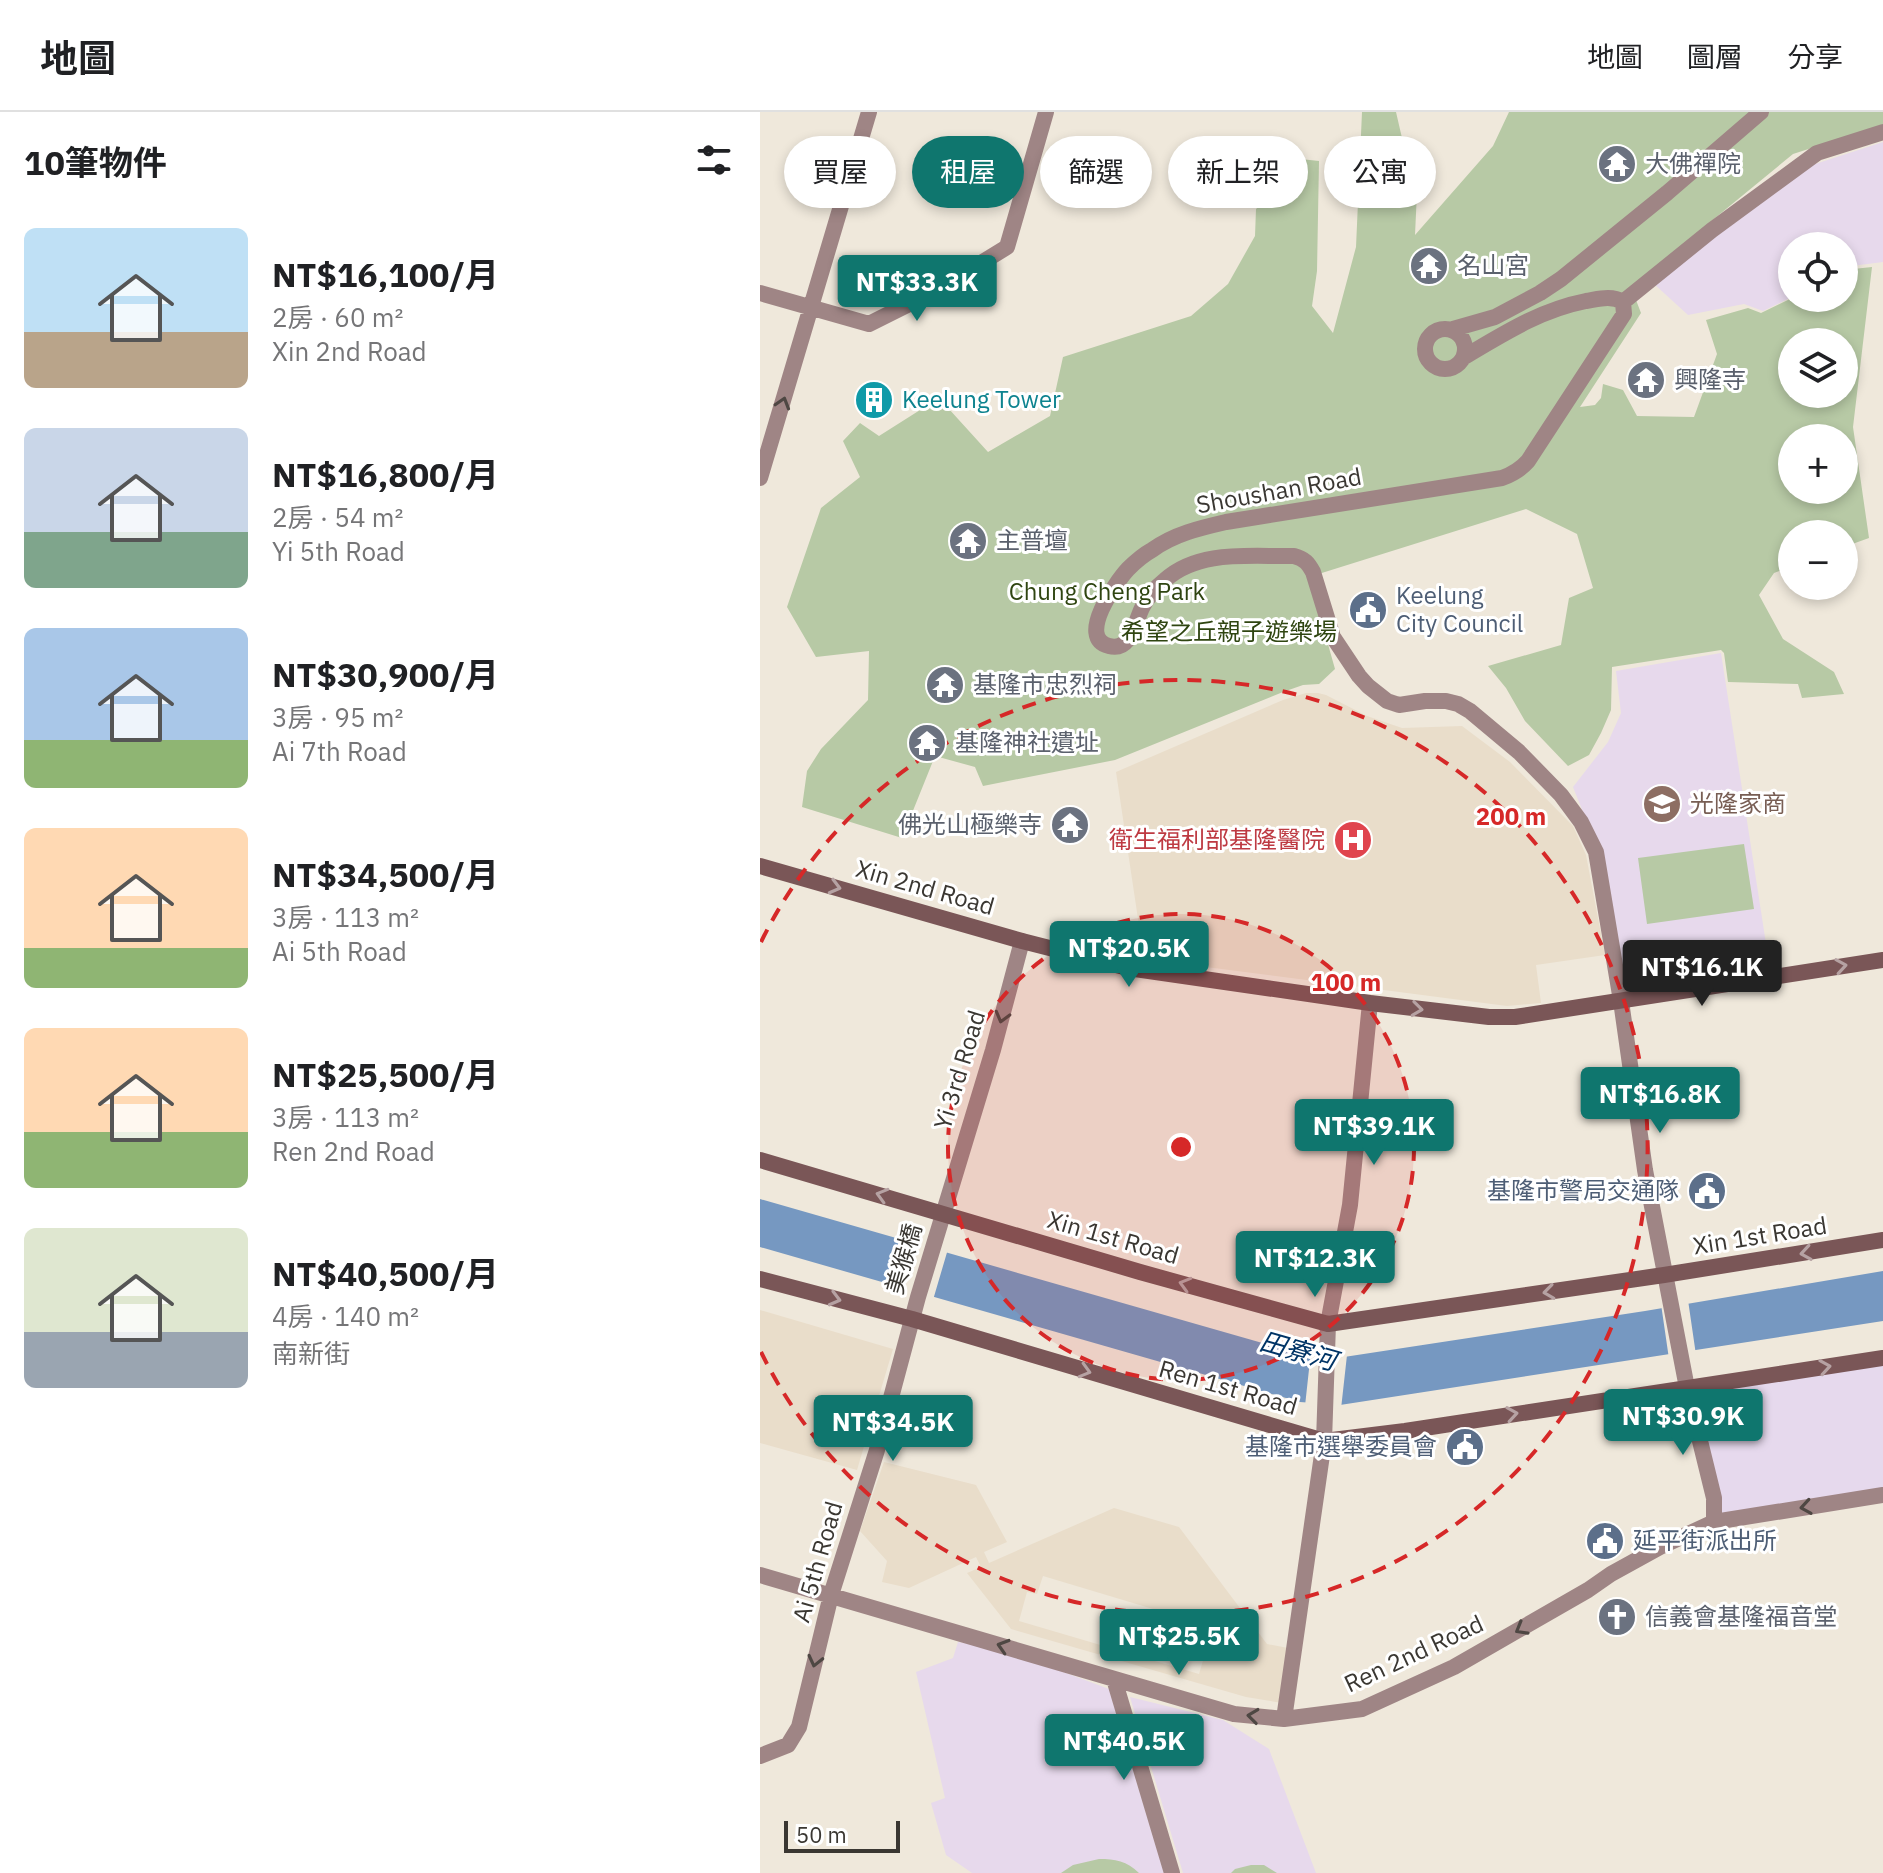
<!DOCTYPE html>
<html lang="zh-TW">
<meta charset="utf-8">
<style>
body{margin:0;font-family:"IBM Plex Sans","Noto Sans TC",sans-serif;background:#f6f6f6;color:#202124;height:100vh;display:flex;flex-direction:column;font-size:30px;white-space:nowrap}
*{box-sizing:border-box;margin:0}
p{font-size:26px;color:#757577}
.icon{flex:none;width:44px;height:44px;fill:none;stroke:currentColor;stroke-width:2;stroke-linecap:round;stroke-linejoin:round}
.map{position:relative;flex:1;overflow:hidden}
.panel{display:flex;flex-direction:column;background:#fff;width:760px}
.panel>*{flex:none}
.top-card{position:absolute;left:24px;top:24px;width:760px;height:72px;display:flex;gap:16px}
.controls{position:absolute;left:1018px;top:120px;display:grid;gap:16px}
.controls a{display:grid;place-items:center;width:80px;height:80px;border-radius:50%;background:#fff;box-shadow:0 4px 12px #0003;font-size:40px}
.scale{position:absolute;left:24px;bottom:20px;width:116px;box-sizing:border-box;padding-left:8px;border:4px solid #3a3732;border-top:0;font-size:22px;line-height:28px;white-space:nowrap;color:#3a3732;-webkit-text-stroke:6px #fff;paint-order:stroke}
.price{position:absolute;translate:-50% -68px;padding:0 18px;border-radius:8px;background:#0f766e;color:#fff;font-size:26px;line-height:52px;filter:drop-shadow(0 2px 4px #0008)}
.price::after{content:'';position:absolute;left:50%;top:48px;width:24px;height:18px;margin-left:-12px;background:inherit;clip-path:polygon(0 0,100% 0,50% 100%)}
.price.selected{background:#222;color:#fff}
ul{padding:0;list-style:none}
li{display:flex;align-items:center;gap:24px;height:200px;padding:0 24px}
li span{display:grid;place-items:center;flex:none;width:224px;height:160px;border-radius:12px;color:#555}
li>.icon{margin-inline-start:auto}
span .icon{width:96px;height:96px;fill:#fffc;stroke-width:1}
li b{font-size:34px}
h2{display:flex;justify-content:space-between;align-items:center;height:96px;padding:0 24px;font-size:34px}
.pill{padding:0 28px;border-radius:36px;background:#fff;box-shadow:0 4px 12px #0003;font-size:28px;line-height:72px}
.pill.selected{background:#0f766e;color:#fff}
header{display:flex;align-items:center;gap:48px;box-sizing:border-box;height:112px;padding:0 40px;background:#fff;border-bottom:2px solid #e0e0e0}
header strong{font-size:38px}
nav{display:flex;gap:44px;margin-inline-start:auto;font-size:28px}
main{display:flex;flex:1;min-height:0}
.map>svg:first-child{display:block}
.commercial{fill:#e6d9ed}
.built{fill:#e9ddca;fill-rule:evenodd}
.education{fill:#e7d9ec}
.green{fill:#b7c9a5;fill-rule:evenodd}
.water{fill:#7698c1}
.pier{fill:#efe8db}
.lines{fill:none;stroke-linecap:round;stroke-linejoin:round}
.street{stroke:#9f8585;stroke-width:16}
.secondary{stroke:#7a5657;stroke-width:16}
.oneway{stroke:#4e4743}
.oneway2{stroke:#b6a2a3}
.ring{fill:none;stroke:#d62828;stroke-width:4;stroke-dasharray:14 10}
.labels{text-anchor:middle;stroke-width:6;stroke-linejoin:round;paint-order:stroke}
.worship-label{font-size:24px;fill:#5b616d;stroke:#fff;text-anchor:start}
.culture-label{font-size:24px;fill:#0d838f;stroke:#fff;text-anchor:start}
.street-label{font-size:24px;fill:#3a3732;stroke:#fff}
.park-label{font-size:24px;fill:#2f4511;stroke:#fff}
.service-label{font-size:24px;fill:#4e5e75;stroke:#fff;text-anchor:start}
.education-label{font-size:24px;fill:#785e54;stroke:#fff;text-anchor:start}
.health-label{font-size:24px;fill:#be3a42;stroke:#fff;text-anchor:end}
.water-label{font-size:26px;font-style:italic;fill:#003466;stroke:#fff}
.centre{fill:#d62828;stroke:#fff;stroke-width:4}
.ring-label{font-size:24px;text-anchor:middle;font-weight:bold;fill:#d62828;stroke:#fff;stroke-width:6;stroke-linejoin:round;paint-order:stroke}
</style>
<header>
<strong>地圖</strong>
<nav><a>地圖</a><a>圖層</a><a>分享</a></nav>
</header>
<main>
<section class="panel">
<h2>10筆物件<svg class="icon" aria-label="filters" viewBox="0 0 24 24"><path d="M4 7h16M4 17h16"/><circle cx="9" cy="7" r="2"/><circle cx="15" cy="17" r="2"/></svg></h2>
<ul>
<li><span style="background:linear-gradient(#bfe0f5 65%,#b9a48a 0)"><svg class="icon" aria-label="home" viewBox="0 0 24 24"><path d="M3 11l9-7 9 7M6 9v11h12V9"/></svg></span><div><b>NT$16,100/月</b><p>2房 · 60 m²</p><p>Xin 2nd Road</p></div></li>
<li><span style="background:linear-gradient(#c9d6e8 65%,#7fa58c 0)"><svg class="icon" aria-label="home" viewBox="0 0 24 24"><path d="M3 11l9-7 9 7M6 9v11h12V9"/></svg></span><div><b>NT$16,800/月</b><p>2房 · 54 m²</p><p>Yi 5th Road</p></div></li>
<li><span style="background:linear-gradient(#a9c7e8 70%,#8fb573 0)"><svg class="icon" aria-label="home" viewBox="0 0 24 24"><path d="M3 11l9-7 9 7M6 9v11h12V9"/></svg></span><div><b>NT$30,900/月</b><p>3房 · 95 m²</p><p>Ai 7th Road</p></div></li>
<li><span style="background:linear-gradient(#ffd9b3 75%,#8fb573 0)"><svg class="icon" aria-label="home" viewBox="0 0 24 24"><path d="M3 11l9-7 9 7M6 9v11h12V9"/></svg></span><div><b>NT$34,500/月</b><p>3房 · 113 m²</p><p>Ai 5th Road</p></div></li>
<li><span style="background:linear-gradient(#ffd9b3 65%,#8fb573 0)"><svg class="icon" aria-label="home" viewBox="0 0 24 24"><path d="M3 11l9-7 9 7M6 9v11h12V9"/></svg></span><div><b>NT$25,500/月</b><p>3房 · 113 m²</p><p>Ren 2nd Road</p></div></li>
<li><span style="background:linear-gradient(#dfe7d0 65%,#9aa5b1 0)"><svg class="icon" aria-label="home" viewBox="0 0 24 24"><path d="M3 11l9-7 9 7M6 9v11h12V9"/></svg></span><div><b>NT$40,500/月</b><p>4房 · 140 m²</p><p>南新街</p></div></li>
</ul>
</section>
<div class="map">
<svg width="1123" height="1761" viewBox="0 0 1123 1761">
<rect width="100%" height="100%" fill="#efe8db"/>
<path class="commercial" d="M 1123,1246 L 1123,1383 L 954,1410 L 919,1280 Z"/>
<path class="built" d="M 546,581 L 558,581 L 566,583 L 607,604 L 642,616 L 702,614 L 750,650 L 813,714 L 826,743 L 845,843 L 776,853 L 781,891 L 747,894 L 384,847 L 356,660 L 523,588 Z
M 0,1198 L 133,1237 L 97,1358 L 0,1331 Z
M 124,1350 L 216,1373 L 247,1430 L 224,1440 L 229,1451 L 354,1396 L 419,1415 L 507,1532 L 528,1536 L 522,1591 L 486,1585 L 251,1517 L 207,1461 L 221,1455 L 216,1445 L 149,1476 L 122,1470 L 127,1449 L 100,1419 ZM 283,1464 L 453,1515 L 439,1562 L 259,1509 L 267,1480 L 277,1482 Z"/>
<path class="education" d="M 1123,30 L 1123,150 L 1084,155 L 1084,134 L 1032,134 L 1032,185 L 1003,199 L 984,192 L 928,203 L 893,171 L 1049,54 Z
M 961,541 L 1009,851 L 866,873 L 827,710 L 813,675 L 848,630 L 861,601 L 856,559 Z
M 198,1530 L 245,1538 L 349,1577 L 404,1761 L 212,1761 L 186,1743 L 171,1691 L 185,1686 L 156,1560 L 193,1546 Z
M 370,1585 L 463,1608 L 509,1637 L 556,1761 L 423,1761 Z"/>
<path class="green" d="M 602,0 L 636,0 L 642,26 L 659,37 L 655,123 L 733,34 L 749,0 L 1123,0 L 1123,13 L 1033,42 L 871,175 L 881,201 L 820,295 L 835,293 L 841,286 L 843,272 L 863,278 L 877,304 L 934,305 L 957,242 L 946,208 L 988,196 L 1001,201 L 1032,186 L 1084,186 L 1084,158 L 1112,155 L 1093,315 L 1109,426 L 1084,435 L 1084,422 L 1032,422 L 1032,454 L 1014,461 L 999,483 L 1023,527 L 1074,560 L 1084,582 L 1042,586 L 1038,572 L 968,570 L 964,541 L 961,538 L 852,555 L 851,598 L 841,621 L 829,643 L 808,654 L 765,609 L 746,576 L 728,554 L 801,533 L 809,486 L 833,476 L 817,422 L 766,397 L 549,465 L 575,557 L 559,572 L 543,573 L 523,580 L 355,648 L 223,674 L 215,655 L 175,644 L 142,726 L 42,695 L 47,659 L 61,637 L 108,588 L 109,539 L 56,545 L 27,495 L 61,396 L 100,365 L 83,329 L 100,311 L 119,324 L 179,286 L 228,340 L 290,304 L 303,245 L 431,204 L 468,172 L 495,124 L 496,97 L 517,79 L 522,45 L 559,49 L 557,159 L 552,194 L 573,221 L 596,135 ZM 1032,230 L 1084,230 L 1084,282 L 1032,282 ZM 1032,326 L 1084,326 L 1084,378 L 1032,378 Z
M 984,732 L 994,797 L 887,812 L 878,746 Z
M 339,1747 C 355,1747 367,1749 379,1761 L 301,1761 L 313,1753 Z
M 491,1753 L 504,1753 L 517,1761 L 471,1761 L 475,1757 Z"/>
<path class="water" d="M 0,1087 L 544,1243 L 584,1245 L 885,1199 L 1123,1159 L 1123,1209 L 580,1293 L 540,1290 L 0,1135 Z"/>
<path class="pier" d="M 158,1128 L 188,1137 L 173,1188 L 143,1179 Z
M 928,1188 L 936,1243 L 909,1247 L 901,1192 Z
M 551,1239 L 587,1243 L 581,1297 L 545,1294 Z"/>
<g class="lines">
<path class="street" d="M 0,181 L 109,212 L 179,177 L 247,135 L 286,0
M 863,190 L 952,118 L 1057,41 L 1123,20
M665 237a20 20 0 1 1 40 0a20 20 0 1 1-40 0Z
M 693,217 L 735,205 L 780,181 L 801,167 L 907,81 L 1001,0
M 704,245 C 743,222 780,198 826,189 C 839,187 851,183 863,190 L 864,202 L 768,349 C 761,357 753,362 742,366 L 466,410 C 440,416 414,422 392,438 C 383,443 375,450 368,457 C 356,470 316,526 349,534 C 371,540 375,510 382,496 C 387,486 395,476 405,468 C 439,437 491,445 534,444 C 545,447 548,451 553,460 L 573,525 L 599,564 L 608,574 L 627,589 L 639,593 L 665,589 L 686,589 L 698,592 L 710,599 L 759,640 L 801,683 L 821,710 L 836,740 L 861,889 L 885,1058 L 927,1276 L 954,1386 L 954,1410
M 0,366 L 109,0
M 0,1463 L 474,1602 L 524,1607 L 602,1597 L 694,1555 L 828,1478 L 851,1462 L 900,1435 L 954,1410 L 1123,1383
M 354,1567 L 412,1761
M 524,1607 L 564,1329 L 568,1212 L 590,1093 L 610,891
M 0,1644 L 28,1633 L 39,1615 L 71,1483 L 117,1338 L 158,1185 L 233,938 L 262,829"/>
<path class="secondary" d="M 0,754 L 262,829 L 368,856 L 610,891 L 729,905 L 755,905 L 1123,848
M 0,1048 L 380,1160 L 568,1212 L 904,1163 L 1123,1128
M 0,1167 L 152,1207 L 564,1329 L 645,1319 L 1123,1246"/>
</g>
<defs><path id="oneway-chevron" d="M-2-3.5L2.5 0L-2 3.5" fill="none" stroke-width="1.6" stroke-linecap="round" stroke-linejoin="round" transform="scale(2)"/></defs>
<g class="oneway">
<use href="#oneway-chevron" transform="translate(23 291) rotate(-73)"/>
<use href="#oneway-chevron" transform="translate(242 905) rotate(105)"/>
<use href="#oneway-chevron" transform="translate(1046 1395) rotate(171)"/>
<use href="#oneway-chevron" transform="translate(761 1517) rotate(150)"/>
<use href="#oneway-chevron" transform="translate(243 1534) rotate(-163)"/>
<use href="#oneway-chevron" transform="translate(55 1549) rotate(103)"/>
<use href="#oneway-chevron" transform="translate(493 1604) rotate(-173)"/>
</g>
<g class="oneway2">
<use href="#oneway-chevron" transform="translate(75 775) rotate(15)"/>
<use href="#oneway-chevron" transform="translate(1081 854) rotate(-9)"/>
<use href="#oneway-chevron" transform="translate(657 897) rotate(7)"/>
<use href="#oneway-chevron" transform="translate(122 1083) rotate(-164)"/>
<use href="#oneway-chevron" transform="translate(1046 1141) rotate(171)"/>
<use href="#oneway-chevron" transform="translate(425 1172) rotate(-164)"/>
<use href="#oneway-chevron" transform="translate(789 1180) rotate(172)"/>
<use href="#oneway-chevron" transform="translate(75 1187) rotate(15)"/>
<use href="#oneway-chevron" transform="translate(1065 1255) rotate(-9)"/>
<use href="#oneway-chevron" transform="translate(325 1259) rotate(16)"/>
<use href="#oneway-chevron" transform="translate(752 1302) rotate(-9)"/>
</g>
<circle cx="421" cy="1035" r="233" fill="#d62828" fill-opacity=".12"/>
<g class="ring">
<circle cx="421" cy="1035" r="233"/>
<path d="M1 830A467 467 0 1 1 1 1240"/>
</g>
<defs>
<g id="temple-disc" transform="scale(2)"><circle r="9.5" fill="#6b7280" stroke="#fff"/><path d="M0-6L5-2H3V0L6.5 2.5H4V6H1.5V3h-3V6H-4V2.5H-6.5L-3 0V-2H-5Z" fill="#fff"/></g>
<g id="building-disc" transform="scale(2)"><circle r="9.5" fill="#0f9aa8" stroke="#fff"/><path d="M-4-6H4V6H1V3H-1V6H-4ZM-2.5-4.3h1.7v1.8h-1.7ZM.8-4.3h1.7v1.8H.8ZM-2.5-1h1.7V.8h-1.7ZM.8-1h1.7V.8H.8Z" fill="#fff"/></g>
<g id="civic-disc" transform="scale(2)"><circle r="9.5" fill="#5c6f8a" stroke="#fff"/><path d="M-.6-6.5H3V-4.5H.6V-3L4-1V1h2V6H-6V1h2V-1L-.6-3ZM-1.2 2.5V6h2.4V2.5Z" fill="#fff"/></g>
<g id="school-disc" transform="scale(2)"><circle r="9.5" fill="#8d6e63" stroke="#fff"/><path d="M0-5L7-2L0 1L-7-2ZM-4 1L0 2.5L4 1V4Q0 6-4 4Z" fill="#fff"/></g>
<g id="hospital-disc" transform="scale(2)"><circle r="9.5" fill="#e0444e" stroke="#fff"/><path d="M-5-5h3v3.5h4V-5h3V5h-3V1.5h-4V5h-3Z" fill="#fff"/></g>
<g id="church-disc" transform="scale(2)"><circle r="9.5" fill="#6b7280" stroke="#fff"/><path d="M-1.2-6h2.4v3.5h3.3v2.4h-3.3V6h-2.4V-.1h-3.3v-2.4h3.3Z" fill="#fff"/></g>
</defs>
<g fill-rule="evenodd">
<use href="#temple-disc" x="857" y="52"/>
<use href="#temple-disc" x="669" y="154"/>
<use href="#temple-disc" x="886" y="268"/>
<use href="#building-disc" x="114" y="288"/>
<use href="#temple-disc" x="208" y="429"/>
<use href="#civic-disc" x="608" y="498"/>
<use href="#temple-disc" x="185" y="573"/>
<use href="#temple-disc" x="167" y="631"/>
<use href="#school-disc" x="902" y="692"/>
<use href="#temple-disc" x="310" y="713"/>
<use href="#hospital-disc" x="593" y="728"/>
<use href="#civic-disc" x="947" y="1079"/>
<use href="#civic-disc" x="705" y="1335"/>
<use href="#civic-disc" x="845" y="1429"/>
<use href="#church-disc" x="857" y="1505"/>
</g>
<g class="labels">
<g class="worship-label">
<text x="885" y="60">大佛禪院</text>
<text x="697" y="162">名山宮</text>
<text x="914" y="276">興隆寺</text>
<text x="236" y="437">主普壇</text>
<text x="213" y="581">基隆市忠烈祠</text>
<text x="195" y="639">基隆神社遺址</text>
<text x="282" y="721" text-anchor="end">佛光山極樂寺</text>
<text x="885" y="1513">信義會基隆福音堂</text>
</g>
<g class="culture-label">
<text x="142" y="296">Keelung Tower</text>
</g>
<g class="street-label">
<text transform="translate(519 379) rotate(-10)" y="8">Shoushan Road</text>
<text transform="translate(165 776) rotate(16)" y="8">Xin 2nd Road</text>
<text transform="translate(200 958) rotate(-73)" y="8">Yi 3rd Road</text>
<text transform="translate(1000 1124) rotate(-9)" y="8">Xin 1st Road</text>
<text transform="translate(353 1126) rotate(16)" y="8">Xin 1st Road</text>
<text transform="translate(144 1147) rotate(-74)" y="8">美猴橋</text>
<text transform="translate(468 1276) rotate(16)" y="8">Ren 1st Road</text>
<text transform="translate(58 1450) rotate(-74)" y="8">Ai 5th Road</text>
<text transform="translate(654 1542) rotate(-25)" y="8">Ren 2nd Road</text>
</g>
<g class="park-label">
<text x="347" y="488">Chung Cheng Park</text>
<text x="469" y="528">希望之丘親子遊樂場</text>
</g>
<g class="service-label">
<text x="636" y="492">Keelung<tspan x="636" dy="28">City Council</tspan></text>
<text x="919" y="1087" text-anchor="end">基隆市警局交通隊</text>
<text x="677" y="1343" text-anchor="end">基隆市選舉委員會</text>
<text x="873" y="1437">延平街派出所</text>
</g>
<g class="education-label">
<text x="930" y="700">光隆家商</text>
</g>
<g class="health-label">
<text x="565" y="736">衛生福利部基隆醫院</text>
</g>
<g class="water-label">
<text transform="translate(538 1239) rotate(16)" y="9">田寮河</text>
</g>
</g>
<circle cx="421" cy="1035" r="12" class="centre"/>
<g class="ring-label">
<text x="751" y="713">200 m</text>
<text x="586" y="879">100 m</text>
</g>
</svg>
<div class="controls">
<a><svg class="icon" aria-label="locate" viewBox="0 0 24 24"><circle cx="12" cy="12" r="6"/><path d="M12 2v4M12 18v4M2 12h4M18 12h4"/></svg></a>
<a><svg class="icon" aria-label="layers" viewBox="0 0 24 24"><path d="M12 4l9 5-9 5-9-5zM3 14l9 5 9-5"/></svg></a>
<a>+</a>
<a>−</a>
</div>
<div class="scale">50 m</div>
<b class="price" style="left:157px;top:211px">NT$33.3K</b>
<b class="price" style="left:369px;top:877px">NT$20.5K</b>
<b class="price selected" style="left:942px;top:896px">NT$16.1K</b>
<b class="price" style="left:900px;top:1023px">NT$16.8K</b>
<b class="price" style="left:614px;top:1055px">NT$39.1K</b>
<b class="price" style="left:555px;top:1187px">NT$12.3K</b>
<b class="price" style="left:923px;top:1345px">NT$30.9K</b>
<b class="price" style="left:133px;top:1351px">NT$34.5K</b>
<b class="price" style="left:419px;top:1565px">NT$25.5K</b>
<b class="price" style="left:364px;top:1670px">NT$40.5K</b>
<div class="top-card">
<a class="pill">買屋</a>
<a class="pill selected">租屋</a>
<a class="pill">篩選</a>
<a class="pill">新上架</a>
<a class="pill">公寓</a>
</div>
</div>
</main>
